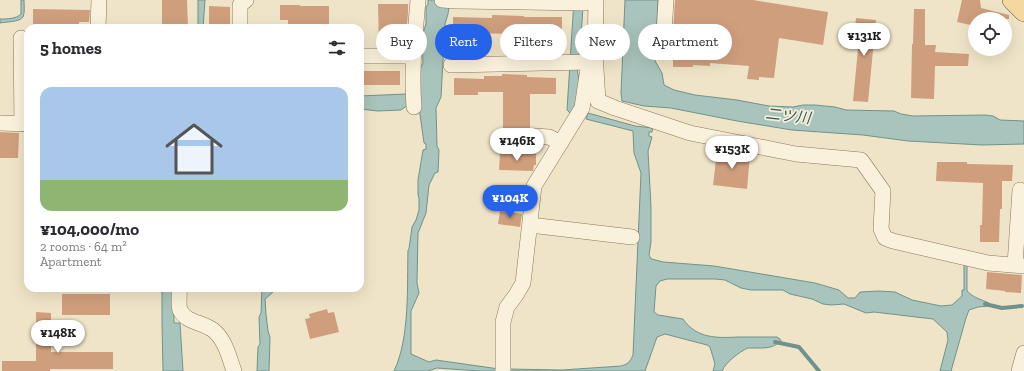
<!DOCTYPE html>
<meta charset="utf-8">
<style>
body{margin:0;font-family:"Zilla Slab","Noto Sans JP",serif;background:#f7f7f7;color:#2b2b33;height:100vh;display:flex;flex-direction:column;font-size:15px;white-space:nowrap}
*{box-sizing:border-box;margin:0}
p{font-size:13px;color:#7c7c81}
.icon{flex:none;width:22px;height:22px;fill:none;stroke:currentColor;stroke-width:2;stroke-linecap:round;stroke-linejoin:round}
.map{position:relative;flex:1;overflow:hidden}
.side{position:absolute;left:24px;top:24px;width:340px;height:268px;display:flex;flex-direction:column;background:#fff;border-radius:12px;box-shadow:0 4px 16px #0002}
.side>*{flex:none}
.top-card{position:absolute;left:376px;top:24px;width:380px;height:36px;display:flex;gap:8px}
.controls{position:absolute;left:968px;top:12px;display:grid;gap:8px}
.controls a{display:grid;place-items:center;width:44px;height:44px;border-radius:50%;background:#fff;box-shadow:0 4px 16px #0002;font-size:20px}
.price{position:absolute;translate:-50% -34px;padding:0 9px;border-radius:14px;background:#fff;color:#222;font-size:13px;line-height:26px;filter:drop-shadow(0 1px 2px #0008)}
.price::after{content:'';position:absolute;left:50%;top:24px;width:12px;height:9px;margin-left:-6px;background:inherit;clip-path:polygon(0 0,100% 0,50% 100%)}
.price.active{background:#2563eb;color:#fff}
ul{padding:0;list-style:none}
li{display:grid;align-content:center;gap:8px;height:212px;padding:0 16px}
li span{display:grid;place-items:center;height:124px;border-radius:12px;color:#555}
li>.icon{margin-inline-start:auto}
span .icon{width:72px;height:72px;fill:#fffc;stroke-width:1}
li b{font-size:17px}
h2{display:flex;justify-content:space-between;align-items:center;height:48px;padding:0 16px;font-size:17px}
.chip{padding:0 14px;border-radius:18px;background:#fff;box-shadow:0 4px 16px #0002;font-size:14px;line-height:36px}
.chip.active{background:#2563eb;color:#fff}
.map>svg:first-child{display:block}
.water{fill:#a9c4bc;stroke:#6f938a}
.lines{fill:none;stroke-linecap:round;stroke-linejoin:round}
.stream{stroke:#6f938a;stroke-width:4}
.building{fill:#cf9f7d}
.minor-casing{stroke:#8d765c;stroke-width:16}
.major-casing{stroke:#5b4430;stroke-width:20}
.minor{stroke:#faf1dc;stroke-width:15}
.major{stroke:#f3d9a0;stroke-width:19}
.labels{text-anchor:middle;stroke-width:3.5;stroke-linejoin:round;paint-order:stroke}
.water-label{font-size:15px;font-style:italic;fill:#2f5d5a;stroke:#f7eed8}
</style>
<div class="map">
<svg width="1024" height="371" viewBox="0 0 1024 371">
<rect width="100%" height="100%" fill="#f0e4c8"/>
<path class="water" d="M 21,0 L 24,0 C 24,4 25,13 23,17 C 20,22 5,22 0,23 L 0,19 C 7,19 16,19 21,14 Z
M 198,0 L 205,0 L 203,28 L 198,28 Z
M 428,0 L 450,0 L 448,14 L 445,24 L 441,97 L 436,108 L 437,146 L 439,150 L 438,172 L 435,173 L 429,185 L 426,213 L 418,233 L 417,283 L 419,293 L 411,311 L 411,354 L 429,362 L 436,360 L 499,369 L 499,371 L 479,371 L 437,368 L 428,371 L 394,371 C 410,338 407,286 408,250 L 409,249 L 412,227 L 416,220 L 419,210 L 419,198 L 418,195 L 418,180 L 423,150 L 426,149 L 426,144 L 424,143 L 417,93 L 420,69 L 423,63 L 422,36 L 426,24 L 426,7 L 428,4 Z
M 574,0 L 583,7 L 581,36 L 577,68 L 579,80 L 579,101 L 571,114 L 567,110 C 569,73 572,37 574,0 Z
M 625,0 L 658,0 L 655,61 L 662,73 L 664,85 L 674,90 L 695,95 L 737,100 L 769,106 L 793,107 L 803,105 L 815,105 L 835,107 L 846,110 L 894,111 L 901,114 L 913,116 L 985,115 L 993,116 L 1000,120 L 1024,121 L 1024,144 L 982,145 L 908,141 L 863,135 L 792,130 L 737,121 L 671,108 L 644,106 L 622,101 L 621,93 Z
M 406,94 L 408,105 L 401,110 L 378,111 L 360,109 L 360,96 Z
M 588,113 L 635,126 L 653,128 L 652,132 L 649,132 L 649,136 L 652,137 L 648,151 L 651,207 L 651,242 L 649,255 L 651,259 L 652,259 L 663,262 L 714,266 L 815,283 L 839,290 L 848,298 L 855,298 L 860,292 L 879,291 L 895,292 L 912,300 L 941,306 L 952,305 L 962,296 L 962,290 L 964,290 L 964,263 L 967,263 L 967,291 C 974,298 980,299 989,303 L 989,306 L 978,307 L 969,310 L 966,318 L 951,371 L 940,371 L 948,340 L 947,332 L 933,319 L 874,312 L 866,313 L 844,304 L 831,305 L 823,304 L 812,299 L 790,294 L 783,290 L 751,290 L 741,288 L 725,280 L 715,279 L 667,279 L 660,281 L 656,286 L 654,312 L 658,315 L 683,319 C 697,339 717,338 739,337 C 752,337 765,337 777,337 L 780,339 L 781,341 C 772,349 765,348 754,348 C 752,348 750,348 748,348 C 740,351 725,363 722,371 L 713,371 L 715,364 L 710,347 L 707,345 L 665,334 L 657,337 L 645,371 L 508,371 L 508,369 L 562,370 L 621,366 C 628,364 630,362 633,355 L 641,173 L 634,153 L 633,131 L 586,119 Z
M 162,288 L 173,288 L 174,323 L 180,323 L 183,371 L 163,371 L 162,323 Z
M 262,288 L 272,288 L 273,292 L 265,299 L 266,314 L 268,331 L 270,337 L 269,371 L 257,371 L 258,347 L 260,344 L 259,317 L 261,313 Z"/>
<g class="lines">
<path class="stream" d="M 985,304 L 1002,308 L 1022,306
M 775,342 L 799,347 L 819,371"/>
</g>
<path class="building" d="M 162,0 L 187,0 L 188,28 L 162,28 Z
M 675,0 L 753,0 L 828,12 L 823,45 L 779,38 L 774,78 L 759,77 L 759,80 L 747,79 L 749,66 L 710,63 L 710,66 L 693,65 L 693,67 L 673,67 L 673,47 L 672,47 Z
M 962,0 L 980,0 L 981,8 L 1009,15 L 1009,19 L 975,19 L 975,26 L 957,22 Z
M 378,4 L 408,4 L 408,13 L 405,45 L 379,45 Z
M 280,5 L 300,5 L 300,6 L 329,6 L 329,28 L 288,28 L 288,20 L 280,20 Z
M 209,6 L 230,7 L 230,28 L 209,28 Z
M 33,9 L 90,10 L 89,22 L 79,22 L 79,28 L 33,28 Z
M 914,9 L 925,9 L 925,45 L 936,45 L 935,52 L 969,54 L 968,66 L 935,66 L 934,99 L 911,98 L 912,44 L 913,44 Z
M 492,15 L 524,16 L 524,17 L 562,17 L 562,37 L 535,37 L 535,34 L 453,33 L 453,17 L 492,18 Z
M 856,18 L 876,20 L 868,102 L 853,101 L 858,49 L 853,48 Z
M 459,42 L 460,56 L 449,56 L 449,43 Z
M 360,71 L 400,71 L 400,85 L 360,85 Z
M 502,74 L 527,75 L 527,77 L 556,78 L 556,94 L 530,94 L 530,129 L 526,130 L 503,130 L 503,92 L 478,92 L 478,95 L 454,95 L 454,78 L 484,79 L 484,76 L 502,76 Z
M 0,132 L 19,133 L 18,158 L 0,158 Z
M 717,151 L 750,155 L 747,189 L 713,185 Z
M 500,153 L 536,154 L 536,165 L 534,165 L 533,171 L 499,170 Z
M 937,162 L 967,162 L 967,164 L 1013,165 L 1012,181 L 1002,181 L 1002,209 L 1000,209 L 999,242 L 980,242 L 980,225 L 982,225 L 983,183 L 936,181 Z
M 500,211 L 522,214 L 520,227 L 498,224 Z
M 987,272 L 1022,275 L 1021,293 L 1005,292 L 1005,291 L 986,289 Z
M 62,294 L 110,294 L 110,315 L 62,315 Z
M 327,309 L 328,313 L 334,312 L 339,332 L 310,339 L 305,319 L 310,318 L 309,314 Z
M 36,312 L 51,313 L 51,352 L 113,352 L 113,369 L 50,369 L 50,371 L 2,371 L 2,361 L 36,361 Z"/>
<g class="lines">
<g class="minor-casing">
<path id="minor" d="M 442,0 L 456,1 L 585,3 L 595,1
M 596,0 L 595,53 L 598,101 L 615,108 L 690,133 L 796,154 L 861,160 L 883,191 L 881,229 L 885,238 L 893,241 L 988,263 L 1024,266
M 98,28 L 99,0
M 240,28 L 240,5 L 246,0
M 21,38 L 22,124
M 663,50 L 666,0
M 360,56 L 414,56
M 451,65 L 589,62
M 414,107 C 411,71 415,36 418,0
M 0,123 L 28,124
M 521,141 L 536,136 L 549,137 L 561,143
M 530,225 L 632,237
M 1015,265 L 1020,190
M 179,288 C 180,294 178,305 180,310 C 186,323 203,322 213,330 C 225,339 229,357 234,371
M 503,371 L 503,322 L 507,307 L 516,295 L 523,283 L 534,186 L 582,108 L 589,62
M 1019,371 L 1024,353"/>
</g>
<g class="major-casing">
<path id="major" d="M 1012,0 L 1024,12"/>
</g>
<use href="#minor" class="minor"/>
<use href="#major" class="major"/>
</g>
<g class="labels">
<g class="water-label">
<text transform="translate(788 116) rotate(6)" y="5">二ツ川</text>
</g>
</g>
</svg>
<div class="controls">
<a><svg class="icon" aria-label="locate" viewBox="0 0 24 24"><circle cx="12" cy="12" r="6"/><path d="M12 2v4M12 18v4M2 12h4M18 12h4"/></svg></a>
</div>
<b class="price" style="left:864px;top:57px">¥131K</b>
<b class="price" style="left:517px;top:162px">¥146K</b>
<b class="price" style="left:732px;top:170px">¥153K</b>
<b class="price active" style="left:510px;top:219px">¥104K</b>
<b class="price" style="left:58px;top:354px">¥148K</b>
<div class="top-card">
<a class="chip">Buy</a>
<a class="chip active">Rent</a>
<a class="chip">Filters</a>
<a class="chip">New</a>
<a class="chip">Apartment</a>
</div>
<section class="side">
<h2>5 homes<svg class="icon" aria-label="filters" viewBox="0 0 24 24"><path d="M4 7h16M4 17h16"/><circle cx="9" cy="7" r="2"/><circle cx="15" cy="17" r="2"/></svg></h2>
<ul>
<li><span style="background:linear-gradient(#a9c7e8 75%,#8fb573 0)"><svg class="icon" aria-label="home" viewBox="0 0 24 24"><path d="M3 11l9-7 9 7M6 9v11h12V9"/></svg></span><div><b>¥104,000/mo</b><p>2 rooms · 64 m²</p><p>Apartment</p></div></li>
</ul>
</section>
</div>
